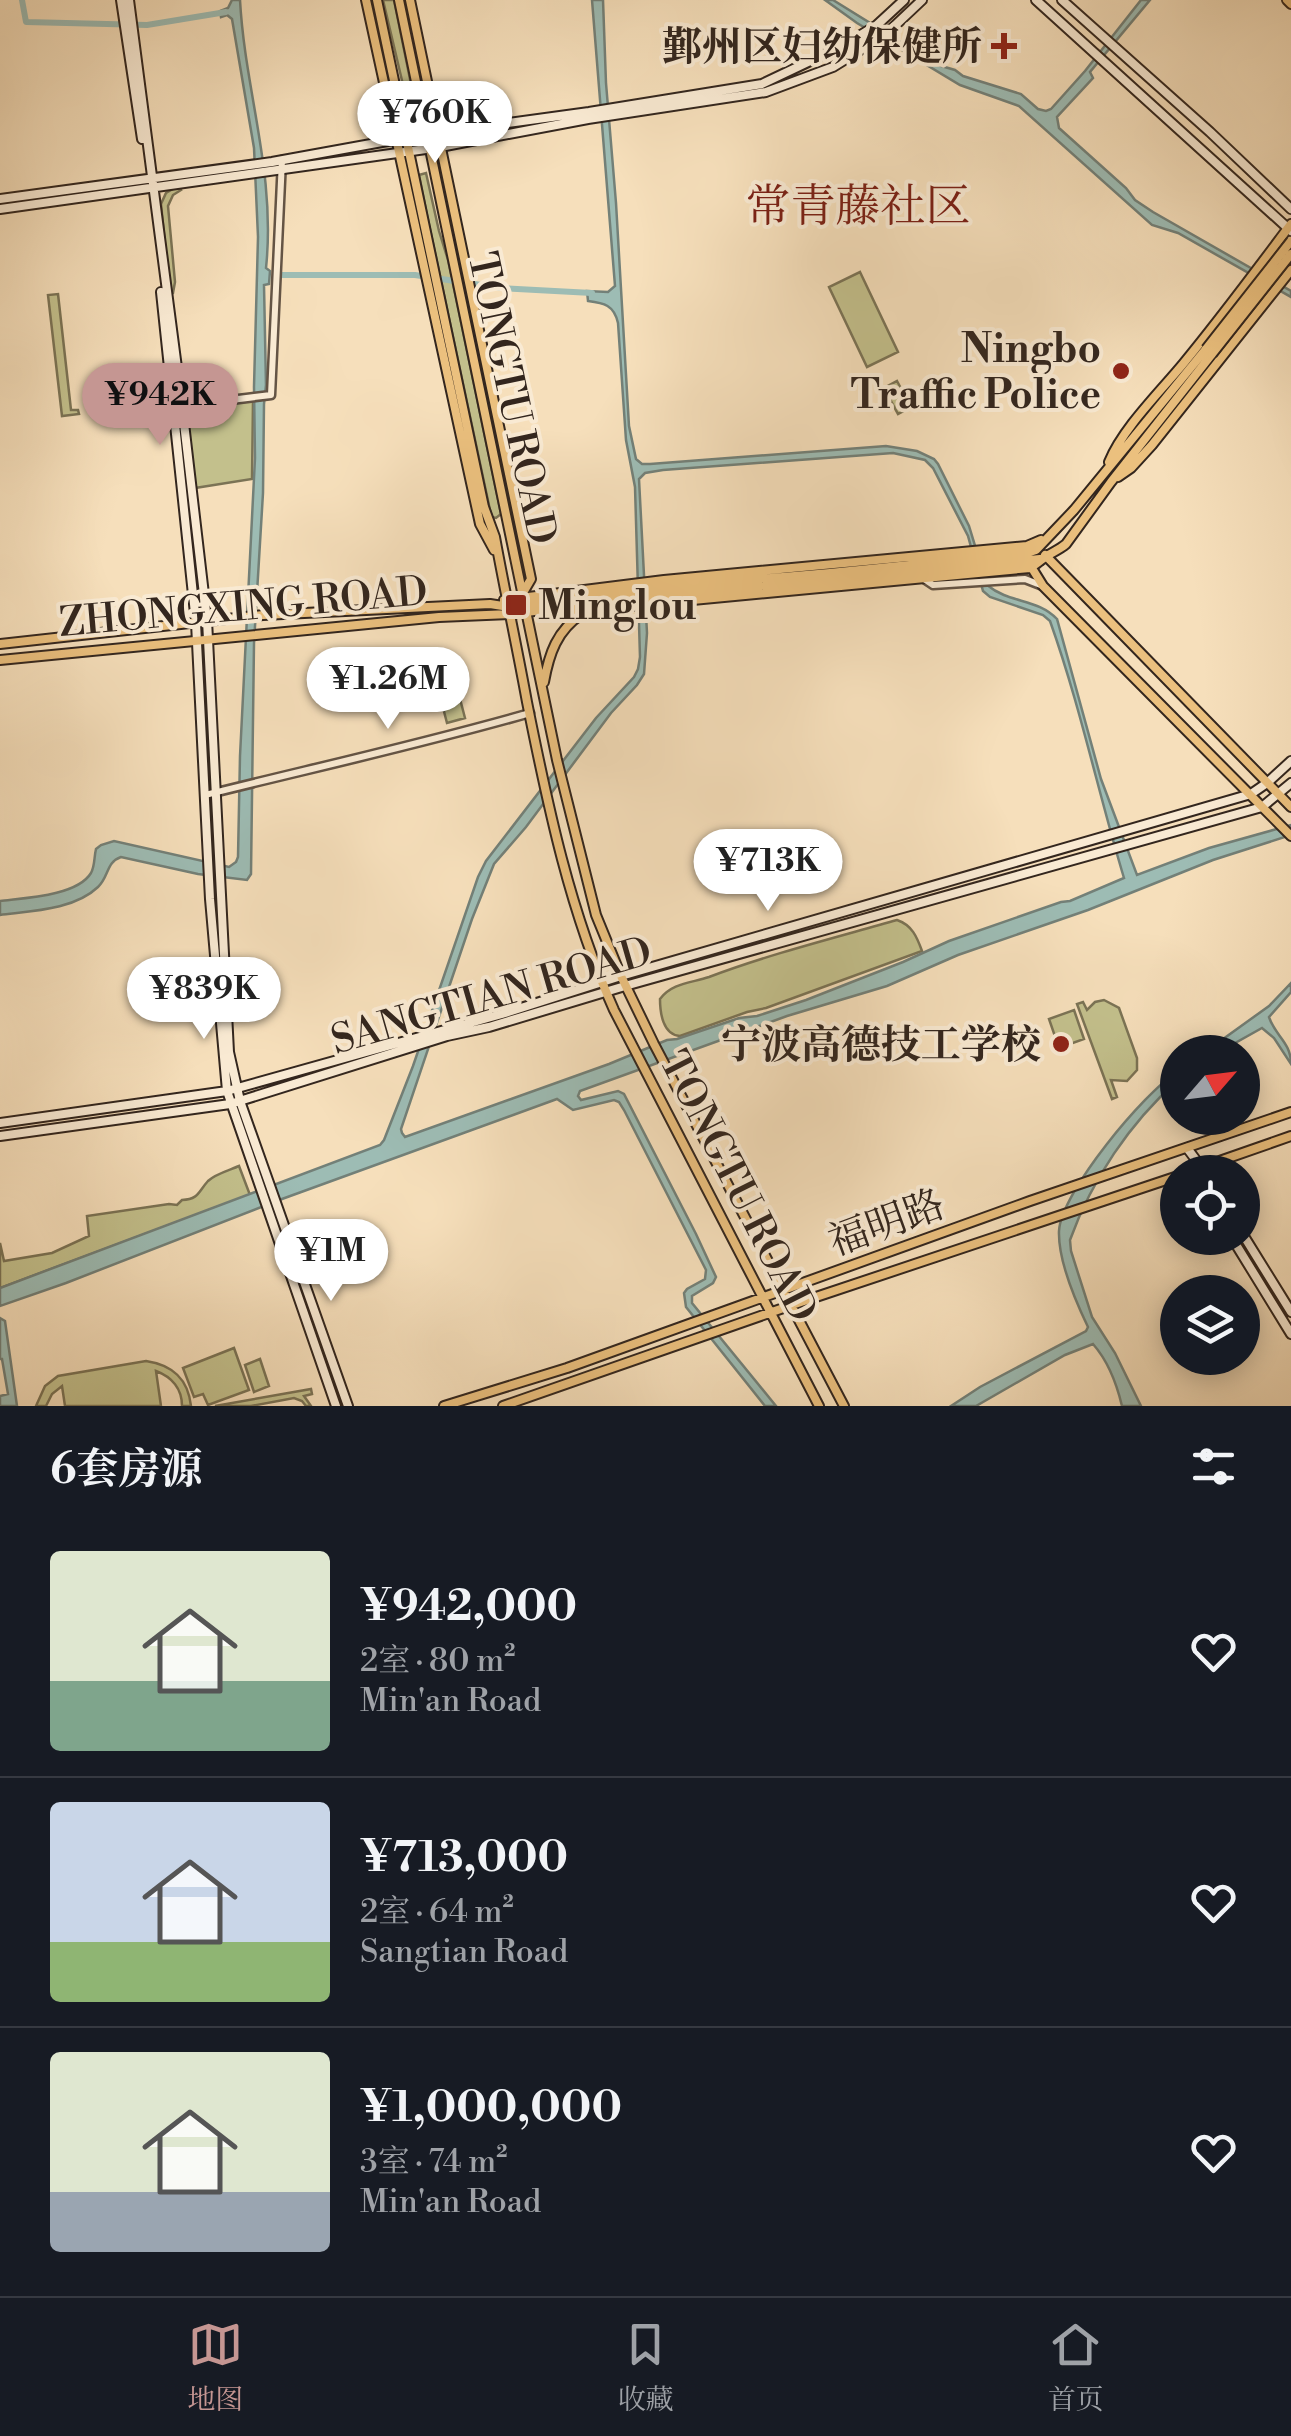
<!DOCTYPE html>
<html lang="zh">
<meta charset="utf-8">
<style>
body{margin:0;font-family:"Libre Bodoni","Noto Serif SC",serif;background:#242831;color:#f1f3f6;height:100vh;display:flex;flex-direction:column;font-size:38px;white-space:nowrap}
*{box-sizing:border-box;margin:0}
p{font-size:32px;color:#9ea1a6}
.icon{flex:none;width:55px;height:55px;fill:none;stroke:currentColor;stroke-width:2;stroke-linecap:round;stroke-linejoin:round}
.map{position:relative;height:1406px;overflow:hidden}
.sheet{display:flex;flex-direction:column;background:#171b24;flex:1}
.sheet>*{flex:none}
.needle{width:65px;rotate:62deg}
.fabs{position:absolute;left:1160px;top:1035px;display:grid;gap:20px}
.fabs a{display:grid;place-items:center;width:100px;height:100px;border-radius:50%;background:#171b24;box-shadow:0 5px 25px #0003;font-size:50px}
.price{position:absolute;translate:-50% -85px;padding:0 22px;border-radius:35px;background:#fff;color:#222;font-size:32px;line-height:65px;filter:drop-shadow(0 2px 5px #0008)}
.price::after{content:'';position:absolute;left:50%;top:60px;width:30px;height:22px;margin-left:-15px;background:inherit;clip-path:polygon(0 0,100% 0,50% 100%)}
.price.on{background:#c59692;color:#111}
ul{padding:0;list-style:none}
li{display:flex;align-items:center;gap:30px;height:250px;padding:0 50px}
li+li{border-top:2px solid #363941}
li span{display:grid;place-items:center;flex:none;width:280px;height:200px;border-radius:10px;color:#555}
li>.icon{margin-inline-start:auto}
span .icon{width:120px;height:120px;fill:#fffc;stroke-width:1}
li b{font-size:42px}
h2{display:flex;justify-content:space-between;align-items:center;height:120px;padding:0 50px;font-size:42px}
.dock{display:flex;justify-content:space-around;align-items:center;height:140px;border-top:2px solid #363941;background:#171b24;font-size:28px;color:#9ea1a6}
.dock a{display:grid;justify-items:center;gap:5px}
.dock .on{color:#c59692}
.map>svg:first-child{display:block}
.green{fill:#c3c08c;stroke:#7b7355;stroke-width:2.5}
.water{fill:#9dbcb4;stroke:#738078;stroke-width:2.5;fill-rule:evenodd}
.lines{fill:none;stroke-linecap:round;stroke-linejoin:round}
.canal{stroke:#9dbcb4;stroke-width:6}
.tertiary-casing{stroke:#645445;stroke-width:11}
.secondary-casing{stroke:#33261e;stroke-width:12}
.primary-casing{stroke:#33261e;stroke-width:12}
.tertiary{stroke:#f9ead3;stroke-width:6}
.secondary{stroke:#f9ead3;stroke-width:8}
.primary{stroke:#ebc07e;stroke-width:8}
.primary-bridge-casing{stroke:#33261e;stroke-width:12;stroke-linecap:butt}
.primary-bridge{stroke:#ebc07e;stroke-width:8}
.poi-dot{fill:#8f2418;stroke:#f9ead3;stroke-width:4}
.labels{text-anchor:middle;stroke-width:8;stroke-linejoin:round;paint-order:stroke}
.poi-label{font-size:40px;font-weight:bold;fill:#33261e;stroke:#f9ead3;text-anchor:end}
.street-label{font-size:40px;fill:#33261e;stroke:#f9ead3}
.quarter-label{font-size:45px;fill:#7a1f14;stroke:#f9ead3}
</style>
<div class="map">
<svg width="1291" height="1406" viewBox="0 0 1291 1406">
<rect width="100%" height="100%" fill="#f6dfbb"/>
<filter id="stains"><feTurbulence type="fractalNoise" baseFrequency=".002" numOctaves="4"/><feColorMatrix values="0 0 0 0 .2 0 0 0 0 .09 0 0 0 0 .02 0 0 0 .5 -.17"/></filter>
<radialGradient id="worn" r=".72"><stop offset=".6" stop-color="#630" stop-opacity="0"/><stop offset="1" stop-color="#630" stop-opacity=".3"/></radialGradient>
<path class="green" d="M 383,0 L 394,0 L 415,104 L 408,106 Z
M 426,173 L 439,231 L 448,260 L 501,514 L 496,518 L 492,517 L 490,510 L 427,215 L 419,175 Z
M 178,186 L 181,190 L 173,195 L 168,206 L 175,282 L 173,293 L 170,294 L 161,204 L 166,193 Z
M 860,272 L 898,352 L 867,367 L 829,287 Z
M 58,294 L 71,410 L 78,410 L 79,414 L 62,416 L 48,295 Z
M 897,381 L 911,407 L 898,414 L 884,388 Z
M 253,401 L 252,479 L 195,488 L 186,409 Z
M 459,695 L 465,718 L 447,723 L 441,700 Z
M 897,920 C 912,925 917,937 922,951 L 766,1008 L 747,1012 L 680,1036 C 663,1035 660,1013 660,999 C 672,983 691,983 709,977 C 770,954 834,938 897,920 Z
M 1104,1000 L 1119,1008 L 1137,1058 L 1137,1070 L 1127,1081 L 1111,1080 L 1117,1097 L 1112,1099 L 1077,1004 L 1083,1002 L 1087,1010 L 1095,1002 Z
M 1074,1010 L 1084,1039 L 1059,1048 L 1049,1019 Z
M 239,1166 L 250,1195 L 0,1288 L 0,1243 L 4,1261 L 52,1253 L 89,1236 L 87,1216 L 169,1204 L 177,1205 L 182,1200 C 199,1199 198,1192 208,1181 C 215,1174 230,1170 239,1166 Z
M 234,1348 L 249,1390 L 208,1405 L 203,1394 L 194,1397 L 183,1368 Z
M 260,1359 L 269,1386 L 254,1392 L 245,1365 Z
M 146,1361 C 173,1365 188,1379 191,1406 L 182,1406 C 182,1389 172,1377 156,1371 L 161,1406 L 65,1406 L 62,1386 L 52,1394 L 46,1406 L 36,1406 L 45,1386 L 58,1376 Z
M 311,1389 L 312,1394 L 304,1396 L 311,1406 L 306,1406 L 302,1401 L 294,1398 L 251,1406 L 215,1406 Z"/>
<path class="water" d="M 232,0 L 240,0 C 245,92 276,173 266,268 L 270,271 L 269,284 L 264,285 L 266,385 L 264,404 L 263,493 L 254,643 L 251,874 L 247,880 L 198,874 L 121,857 C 106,862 109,877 98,887 C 74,910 31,911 0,915 L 0,901 C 24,898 77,896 91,873 C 95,866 94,857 96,849 L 101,845 L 114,841 L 229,867 L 236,862 L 238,857 L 240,756 L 255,458 L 254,387 L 258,237 L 254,148 L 232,19 L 227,15 L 221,17 L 220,11 L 228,8 Z
M 592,0 L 603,0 L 606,83 L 616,203 L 629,426 L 636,459 L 642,464 L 650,464 L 886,446 L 917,451 L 934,459 L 938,464 L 969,526 L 987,585 C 1010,604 1037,598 1057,619 L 1101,779 L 1137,875 L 1209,848 L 1291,825 L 1291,835 L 1213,860 L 1088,910 L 958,955 L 887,986 L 787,1016 L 580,1091 L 578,1096 L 581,1100 L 618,1091 L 624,1094 L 696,1234 L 716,1277 L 713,1283 L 692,1296 L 692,1303 L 776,1406 L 765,1406 L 686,1307 L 684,1293 L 687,1289 L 705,1279 L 706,1270 L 624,1110 L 619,1102 L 614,1100 L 573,1110 L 557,1099 L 282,1199 L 66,1283 L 0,1306 L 0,1288 L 380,1145 L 384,1140 L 413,1066 L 478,877 L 486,861 L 596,718 L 634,677 L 638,669 L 640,657 L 635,487 L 626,440 L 618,323 C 614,305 604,303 588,301 L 587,291 L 608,292 L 615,286 ZM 893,453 L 925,460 L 933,468 L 968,536 L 983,591 L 990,597 L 1043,615 L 1050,621 C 1080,705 1098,792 1124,878 L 1070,901 L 1061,902 L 949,941 L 903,962 L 806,1000 L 757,1016 L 739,1018 L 677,1039 L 667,1040 L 609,1064 L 405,1137 L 402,1133 L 401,1129 L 472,919 L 494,864 L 526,827 L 611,713 L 637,685 L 644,674 L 647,633 L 639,479 L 645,473 L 663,470 Z
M 825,0 L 833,0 L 938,65 L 955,70 L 963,76 L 1021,94 L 1038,109 L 1046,111 L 1051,109 L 1085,71 L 1141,0 L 1150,0 L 1090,72 L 1093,78 L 1057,117 L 1059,128 L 1126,188 L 1135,200 L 1153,212 L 1291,291 L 1291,297 L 1178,233 L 1152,225 L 1019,106 L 960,85 L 857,23 Z
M 1291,983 L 1291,992 L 1269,1017 C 1275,1036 1291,1042 1291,1064 L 1274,1038 L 1262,1028 L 1219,1052 L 1205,1052 L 1269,1006 Z
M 1177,1072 L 1177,1081 C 1130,1123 1092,1179 1070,1240 L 1071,1251 L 1092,1317 L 1115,1353 L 1141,1406 L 1122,1406 C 1117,1385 1108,1361 1093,1344 L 1065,1355 L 976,1406 L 951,1406 L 980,1387 L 1086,1331 L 1088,1327 C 1075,1300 1058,1261 1059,1231 C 1061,1192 1144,1093 1177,1072 Z
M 0,1318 L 5,1321 L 17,1406 L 0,1406 L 0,1396 L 8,1394 L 2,1359 L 0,1359 Z"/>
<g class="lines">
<path class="canal" d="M 22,0 L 26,22 L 147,25 L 226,12
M 275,275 L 415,275 L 501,288 L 592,293"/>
<g class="tertiary-casing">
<path id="tertiary" d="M 182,406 L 271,395 L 282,160
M 924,579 L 933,585 L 1025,579 L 1043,586
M 205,795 C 313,768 422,744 530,713"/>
</g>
<g class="secondary-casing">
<path id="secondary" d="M 121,0 L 142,139
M 129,0 L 182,406 L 207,620 L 229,1052 L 240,1101 L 348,1406
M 1036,0 L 1291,231
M 1062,0 L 1210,132 L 1291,209
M 0,199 L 272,162 L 426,134 L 589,112 L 762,84 L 846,44 L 877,25 L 904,0
M 0,209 L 440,147 L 588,119 L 766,92 L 833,67 L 886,34 L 922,0
M 161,292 L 196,623 L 210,899 L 227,1091 L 336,1406
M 0,1123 L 227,1091 L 502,1014 L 621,976 L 1251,794 L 1267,783 L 1291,761
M 0,1136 L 230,1104 L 447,1036 L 489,1027 L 625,986 L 1262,807 L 1291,783
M 1187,1148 L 1205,1172
M 1242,1233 L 1291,1312
M 1232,1238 L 1291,1334"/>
</g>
<g class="primary-casing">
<path id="primary" d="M 366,0 L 480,524 L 494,550
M 377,0 L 484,507 L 495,537 C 505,592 517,647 527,702 C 548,807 570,912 614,1010 L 819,1406
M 399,0 L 557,760 L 596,915 L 621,976 L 654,1044 L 844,1406
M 410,0 L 531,579 L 524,591
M 1287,0 L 1291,4
M 1109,462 C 1123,428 1159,393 1183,364 C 1221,318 1256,271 1291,224
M 1118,477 L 1131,468 L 1152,445 L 1291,270
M 1045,555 L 1291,807
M 1030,565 L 1043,586 L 1291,836
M 504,600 L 664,580 L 1027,546 L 1041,540
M 556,613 L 1030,568 C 1034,566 1037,563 1040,561 C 1047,554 1058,551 1066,544 L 1111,482 L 1212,354
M 0,644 L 263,615 L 490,604 L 509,607 L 665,587 L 830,573 L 1027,553 L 1036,550 L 1074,510 L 1206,349
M 0,660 L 439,617 L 510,614 L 664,595 L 1040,559
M 544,682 C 549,654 557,630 582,614
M 1188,1172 L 1291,1136
M 444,1406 L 567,1368 L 1030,1201 L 1291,1112
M 503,1406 L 792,1305 L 1178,1176"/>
</g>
<use href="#tertiary" class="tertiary"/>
<use href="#secondary" class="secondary"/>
<use href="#primary" class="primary"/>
<g class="primary-bridge-casing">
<path id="primary-bridge" d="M 1206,349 L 1291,241
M 1212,354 L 1291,254"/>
</g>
<use href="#primary-bridge" class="primary-bridge"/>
</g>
<g class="poi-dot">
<path d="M999 31h10v10h10v10h-10v10h-10v-10h-10v-10h10z"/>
<circle cx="1121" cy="371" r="10"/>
<rect x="504" y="593" width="24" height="24" rx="5"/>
<circle cx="1061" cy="1044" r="10"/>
</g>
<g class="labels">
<g class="poi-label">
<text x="982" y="60">鄞州区妇幼保健所</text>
<text x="1101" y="362">Ningbo<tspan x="1101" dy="46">Traffic Police</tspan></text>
<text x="538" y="619" text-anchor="start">Minglou</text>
<text x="1041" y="1058">宁波高德技工学校</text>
</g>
<g class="street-label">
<text transform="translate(513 398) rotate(78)" y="14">TONGTU ROAD</text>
<text transform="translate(243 606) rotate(-5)" y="14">ZHONGXING ROAD</text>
<text transform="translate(491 995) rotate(-16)" y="14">SANGTIAN ROAD</text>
<text transform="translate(739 1186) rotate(63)" y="14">TONGTU ROAD</text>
<text transform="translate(886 1222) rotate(-20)" y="14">福明路</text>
</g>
<g class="quarter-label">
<text x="858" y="221">常青藤社区</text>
</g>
</g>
<rect width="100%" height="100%" filter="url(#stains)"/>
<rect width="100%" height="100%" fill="url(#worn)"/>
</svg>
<div class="fabs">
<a><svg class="needle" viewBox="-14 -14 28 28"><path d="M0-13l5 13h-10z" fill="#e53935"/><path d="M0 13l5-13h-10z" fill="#9ea1a6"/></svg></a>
<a><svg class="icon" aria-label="locate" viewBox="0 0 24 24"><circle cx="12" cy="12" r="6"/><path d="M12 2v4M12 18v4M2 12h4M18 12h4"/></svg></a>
<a><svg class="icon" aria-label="layers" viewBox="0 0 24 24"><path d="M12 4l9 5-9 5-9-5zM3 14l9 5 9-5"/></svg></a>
</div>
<b class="price" style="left:435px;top:166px">¥760K</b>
<b class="price on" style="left:160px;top:448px">¥942K</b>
<b class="price" style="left:388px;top:732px">¥1.26M</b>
<b class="price" style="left:768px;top:914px">¥713K</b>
<b class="price" style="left:204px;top:1042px">¥839K</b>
<b class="price" style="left:331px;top:1304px">¥1M</b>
</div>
<section class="sheet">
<h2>6套房源<svg class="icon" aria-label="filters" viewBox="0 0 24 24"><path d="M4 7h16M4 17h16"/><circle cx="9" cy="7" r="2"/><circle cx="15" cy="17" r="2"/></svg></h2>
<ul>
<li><span style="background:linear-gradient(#dfe7d0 65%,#7fa58c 0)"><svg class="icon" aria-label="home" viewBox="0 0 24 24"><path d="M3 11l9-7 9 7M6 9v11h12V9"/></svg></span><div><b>¥942,000</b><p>2室 · 80 m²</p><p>Min'an Road</p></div><svg class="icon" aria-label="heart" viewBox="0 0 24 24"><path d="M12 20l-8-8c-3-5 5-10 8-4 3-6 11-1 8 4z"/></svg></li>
<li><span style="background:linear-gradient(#c9d6e8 70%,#8fb573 0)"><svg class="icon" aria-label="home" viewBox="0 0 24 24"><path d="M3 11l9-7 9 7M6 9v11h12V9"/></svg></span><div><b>¥713,000</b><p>2室 · 64 m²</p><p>Sangtian Road</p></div><svg class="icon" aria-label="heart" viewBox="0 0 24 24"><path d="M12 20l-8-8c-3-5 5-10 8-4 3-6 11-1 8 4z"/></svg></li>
<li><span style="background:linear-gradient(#dfe7d0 70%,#9aa5b1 0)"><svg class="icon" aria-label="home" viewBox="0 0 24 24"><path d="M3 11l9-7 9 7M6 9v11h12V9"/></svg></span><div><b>¥1,000,000</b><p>3室 · 74 m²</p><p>Min'an Road</p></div><svg class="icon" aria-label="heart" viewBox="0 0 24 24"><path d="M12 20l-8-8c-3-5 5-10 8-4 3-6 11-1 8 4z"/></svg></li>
</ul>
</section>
<nav class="dock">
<a class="on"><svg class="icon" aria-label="map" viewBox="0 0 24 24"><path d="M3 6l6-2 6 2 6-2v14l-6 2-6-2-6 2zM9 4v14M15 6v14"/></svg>地图</a>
<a><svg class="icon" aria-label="saved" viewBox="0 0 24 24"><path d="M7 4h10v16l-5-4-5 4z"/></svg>收藏</a>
<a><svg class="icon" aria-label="home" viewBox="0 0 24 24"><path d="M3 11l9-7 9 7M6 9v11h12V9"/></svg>首页</a>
</nav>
